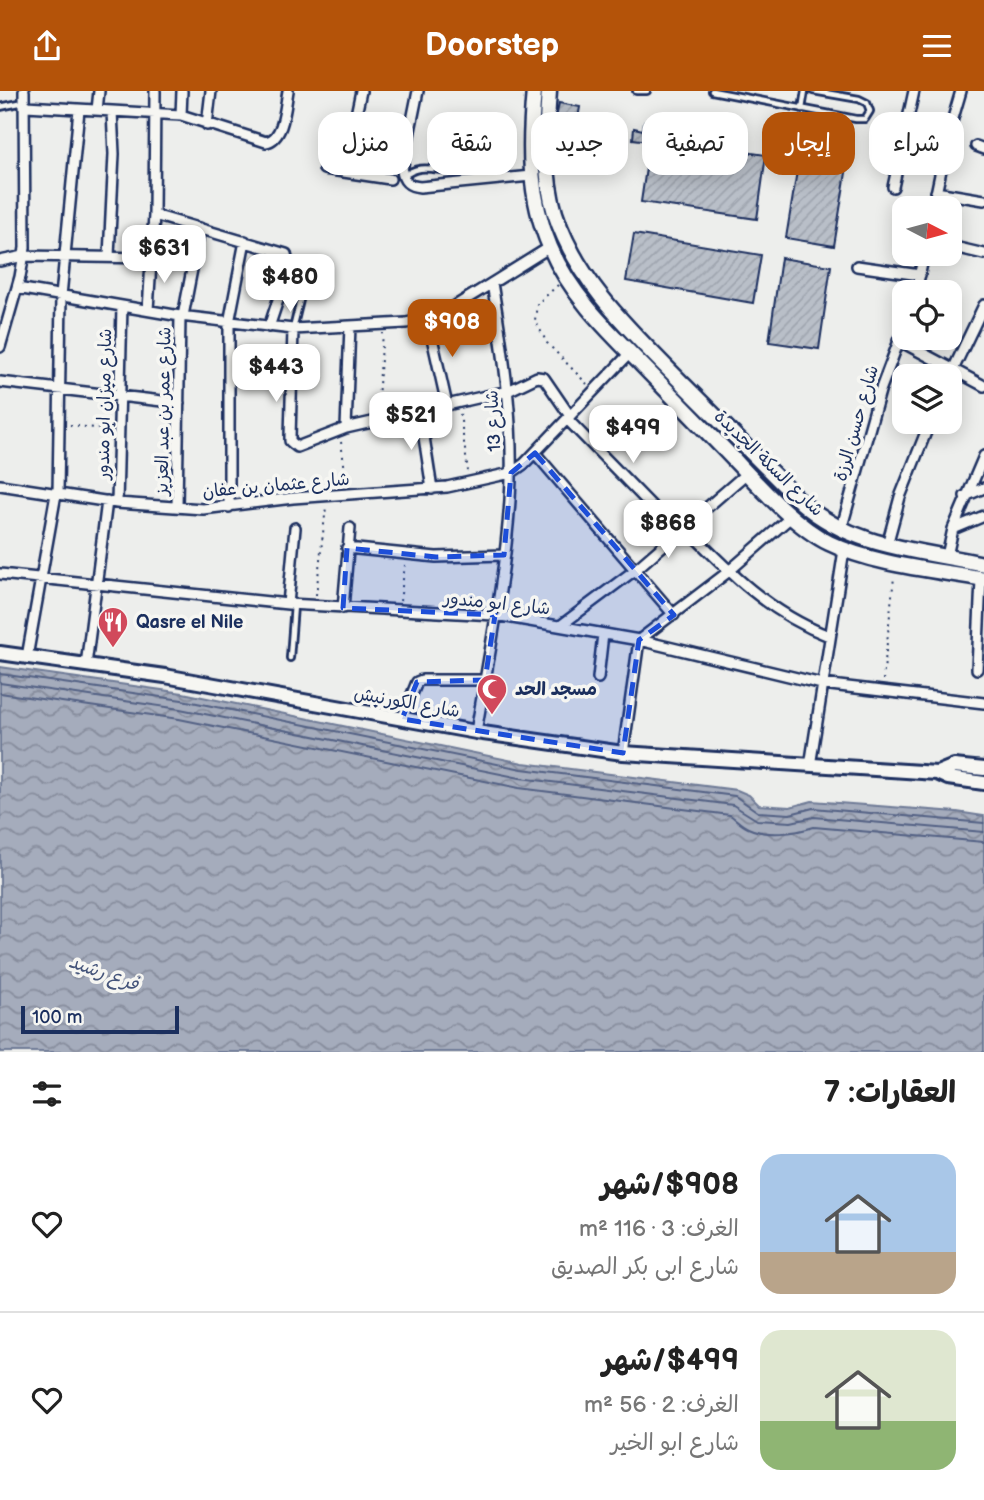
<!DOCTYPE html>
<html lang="ar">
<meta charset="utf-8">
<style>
body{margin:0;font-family:"Balsamiq Sans","Playpen Sans Arabic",sans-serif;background:#f2f2f2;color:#222;direction:rtl;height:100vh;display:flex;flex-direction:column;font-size:26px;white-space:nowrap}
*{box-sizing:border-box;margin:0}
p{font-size:23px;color:#767676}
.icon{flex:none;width:38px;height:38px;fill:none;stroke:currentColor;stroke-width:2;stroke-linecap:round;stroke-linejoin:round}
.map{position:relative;height:961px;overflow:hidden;direction:ltr}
.side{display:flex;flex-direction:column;background:#fff;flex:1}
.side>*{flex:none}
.hud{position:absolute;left:21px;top:21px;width:943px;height:63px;direction:rtl;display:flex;gap:14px}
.needle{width:46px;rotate:96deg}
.controls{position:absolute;left:892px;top:105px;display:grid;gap:14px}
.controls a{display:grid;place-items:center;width:70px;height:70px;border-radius:14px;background:#fff;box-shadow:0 4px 18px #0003;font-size:35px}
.scale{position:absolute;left:21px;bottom:18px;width:158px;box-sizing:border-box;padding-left:7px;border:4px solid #1b2f5e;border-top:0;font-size:19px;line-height:24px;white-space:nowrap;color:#1b2f5e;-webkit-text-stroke:5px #f6f6f2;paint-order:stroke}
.price{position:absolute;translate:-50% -60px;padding:0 16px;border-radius:14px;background:#fff;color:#222;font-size:23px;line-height:46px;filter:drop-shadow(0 2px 4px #0008)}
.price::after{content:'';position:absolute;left:50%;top:42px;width:21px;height:16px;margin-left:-10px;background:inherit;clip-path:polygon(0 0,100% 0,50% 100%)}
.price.current{background:#b45309;color:#fff}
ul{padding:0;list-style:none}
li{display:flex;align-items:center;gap:21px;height:175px;padding:0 28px}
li+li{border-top:2px solid #e0e0e0}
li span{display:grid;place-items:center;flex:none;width:196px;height:140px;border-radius:21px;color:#555}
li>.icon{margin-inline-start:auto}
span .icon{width:84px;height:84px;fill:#fffc;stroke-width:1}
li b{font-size:30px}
h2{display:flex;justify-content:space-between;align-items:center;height:84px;padding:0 28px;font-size:30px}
.tag{padding:0 24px;border-radius:21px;background:#fff;box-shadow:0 4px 18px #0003;font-size:24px;line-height:63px}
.tag.current{background:#b45309;color:#fff}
header{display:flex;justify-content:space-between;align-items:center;height:91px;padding:0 28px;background:#b45309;color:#fff;font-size:32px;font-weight:800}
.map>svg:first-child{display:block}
.water{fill:url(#water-waves);stroke:#6e7a96;stroke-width:2}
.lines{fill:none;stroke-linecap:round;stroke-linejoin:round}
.shore{stroke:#526184;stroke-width:2}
.building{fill:url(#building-hatch);stroke:#1b2f5e;stroke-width:2}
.lane-casing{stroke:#1b2f5e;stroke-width:10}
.street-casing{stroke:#1b2f5e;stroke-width:14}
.secondary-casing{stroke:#1b2f5e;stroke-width:18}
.primary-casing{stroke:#1b2f5e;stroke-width:19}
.path{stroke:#1b2f5e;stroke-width:2;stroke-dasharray:2 5;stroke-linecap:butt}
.lane{stroke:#f6f6f2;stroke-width:4.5}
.street{stroke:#f6f6f2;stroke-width:9}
.secondary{stroke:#f6f6f2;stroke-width:12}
.primary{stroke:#f6f6f2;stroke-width:14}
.marked{fill:#1d4ed8;fill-opacity:0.2;stroke:#1d4ed8;stroke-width:5;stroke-dasharray:14 9;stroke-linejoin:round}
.labels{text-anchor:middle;stroke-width:7;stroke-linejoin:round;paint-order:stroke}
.street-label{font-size:18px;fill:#1b2f5e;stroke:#f6f6f2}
.poi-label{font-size:18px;font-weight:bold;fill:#1b2f5e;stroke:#f6f6f2;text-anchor:start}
.water-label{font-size:19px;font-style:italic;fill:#44547a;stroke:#f6f6f2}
</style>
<header><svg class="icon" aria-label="menu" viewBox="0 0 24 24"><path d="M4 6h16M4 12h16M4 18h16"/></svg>Doorstep<svg class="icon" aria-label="share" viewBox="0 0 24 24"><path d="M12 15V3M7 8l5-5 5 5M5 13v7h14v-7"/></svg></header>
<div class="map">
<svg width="984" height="961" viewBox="0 0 984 961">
<defs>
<pattern id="water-waves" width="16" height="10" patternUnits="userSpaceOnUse" patternTransform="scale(1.75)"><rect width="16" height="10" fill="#a5acbc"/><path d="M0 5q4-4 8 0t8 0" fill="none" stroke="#868c9c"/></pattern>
<pattern id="building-hatch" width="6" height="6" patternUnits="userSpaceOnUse" patternTransform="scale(1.75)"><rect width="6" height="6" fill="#b9bfc8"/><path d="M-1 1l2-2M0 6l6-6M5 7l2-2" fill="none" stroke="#9ea4ae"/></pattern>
</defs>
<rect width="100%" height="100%" fill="#edeeec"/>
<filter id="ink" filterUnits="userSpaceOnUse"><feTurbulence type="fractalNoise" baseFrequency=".0143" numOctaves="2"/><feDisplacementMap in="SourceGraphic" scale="14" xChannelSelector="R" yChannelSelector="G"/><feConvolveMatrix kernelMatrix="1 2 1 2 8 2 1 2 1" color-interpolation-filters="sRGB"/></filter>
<g filter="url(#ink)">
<path class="water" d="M 0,576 L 183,602 L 523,672 L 737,699 L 749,704 L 759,714 L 790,716 L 812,710 L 957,721 L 984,725 L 984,961 L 0,961 Z"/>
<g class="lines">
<path class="shore" d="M 0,583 L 182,609 L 522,678 L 735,705 L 758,721 L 790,723 L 813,717 L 984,732
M 0,592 L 180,618 L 520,687 L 733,714 L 757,729 L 791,731 L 814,726 L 984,741
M 0,602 L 179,628 L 519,697 L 730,724 C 736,728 741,734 748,737 C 767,746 795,742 814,736 L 984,751"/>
</g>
<path class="building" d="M 559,12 L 580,16 L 573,57 L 551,53 Z
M 644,31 L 675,36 L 672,50 L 766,64 L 757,128 L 641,111 L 650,50 L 633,48 L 634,37 L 643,39 Z
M 804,37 L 852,45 L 834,155 L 786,147 Z
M 634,143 L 761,164 L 753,212 L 626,190 Z
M 781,167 L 831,175 L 819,258 L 769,251 Z"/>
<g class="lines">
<g class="lane-casing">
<path id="lane" d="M 636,0 L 647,0
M 712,0 L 856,28 L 865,28 L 870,20 L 867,12 L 859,8 L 813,0
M 0,16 L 24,11
M 802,18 L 805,0
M 403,86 C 416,75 426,77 442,79
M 293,238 L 308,176
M 290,567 L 294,514"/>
</g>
<g class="street-casing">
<path id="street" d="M 418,0 L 402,79 C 403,91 409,95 420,96 L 531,85
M 26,15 L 181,24 L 266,51 C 284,48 285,16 288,0
M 97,19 L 99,0
M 181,24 L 182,0
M 207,34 L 211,0
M 905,35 L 949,41
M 976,55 L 984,58
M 324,78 L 390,88
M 344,81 L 361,0
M 893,96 L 914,0
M 936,101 L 984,109
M 933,117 L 949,41 L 961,0
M 154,124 L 286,163 L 289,176 L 269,236
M 950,155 L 984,163
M 109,165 L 114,63 L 112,20
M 0,170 L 24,165 L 151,167
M 857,175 L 920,184
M 17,197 L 180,225 L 293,238 L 406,232 L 439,225 L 550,156
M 916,201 L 924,163
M 148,219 L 154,124 L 155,0
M 183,225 L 200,137
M 428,229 L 447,314
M 293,238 L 290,346 L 290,350 L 297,356 L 346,337 L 508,300 L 537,286 L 544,287 L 570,325
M 898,249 L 984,295
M 0,256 L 20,186 L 25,157 L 24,0
M 950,285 L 984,214
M 0,291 L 179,312
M 420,320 L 432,398
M 567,328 L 677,441
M 346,337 L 350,235
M 535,362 L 674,524
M 0,394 L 117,412 L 203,418 L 293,407 L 447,396 L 511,382 L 524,373 L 630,262
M 58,403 L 61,205 L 79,19
M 965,405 L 984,397
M 117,412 L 122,215
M 177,416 L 180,225
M 229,416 L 229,232 L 245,150
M 685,436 C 729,481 769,522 829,545
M 953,438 L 984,425
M 841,439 L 880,300 L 905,234
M 887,454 L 900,406 L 930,331
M 347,457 L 436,466 L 504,464
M 947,465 L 953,438 L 984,365
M 0,483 L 288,513 L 495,524 L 639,549 L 822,593 L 984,612
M 288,513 L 295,437
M 343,517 L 350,437
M 560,535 L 635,479 L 748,381
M 27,566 L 56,403
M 86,574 L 107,410
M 977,578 L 981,488
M 598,587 L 603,543
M 402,628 L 417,591 L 422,589 L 485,589
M 476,641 C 489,564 505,487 510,409 C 515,337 504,264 492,192
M 623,662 L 639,549 L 728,481 L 792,425
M 810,675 L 844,459"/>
</g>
<g class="secondary-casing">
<path id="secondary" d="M 0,562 L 165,585 L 476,641 L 623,662 L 937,682 L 948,687 L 984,692
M 937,682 L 954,675 L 984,678"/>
</g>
<g class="primary-casing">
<path id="primary" d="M 534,0 C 529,54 528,105 550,156 C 570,203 606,238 641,273 C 667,300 693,326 719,353 C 750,384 790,433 829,452 C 874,474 935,479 984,488
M 549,0 C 546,41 543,82 555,122 C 578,193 634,243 685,295 C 724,334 763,373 802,412 C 854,457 919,459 984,473"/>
</g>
<path class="path" d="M 558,194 L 537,213 L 535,229 L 547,252 L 587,293
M 377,320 L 383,242
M 460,323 L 468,380
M 70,334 L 110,339
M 341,351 L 347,394
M 316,504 L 326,416
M 400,510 L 405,474
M 883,589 L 894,486"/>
<use href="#lane" class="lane"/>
<use href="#street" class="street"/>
<use href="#secondary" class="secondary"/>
<use href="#primary" class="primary"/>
</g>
</g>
<path class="marked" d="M 535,362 L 674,524 L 639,549 L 623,662 L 402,628 L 417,591 L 485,589 L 495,524 L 343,517 L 347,457 L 436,466 L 504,464 L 511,382 Z"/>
<defs>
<g id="restaurant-pin" transform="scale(1.575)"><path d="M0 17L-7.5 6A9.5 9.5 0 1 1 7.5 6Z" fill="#d1495b" stroke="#f6f6f2"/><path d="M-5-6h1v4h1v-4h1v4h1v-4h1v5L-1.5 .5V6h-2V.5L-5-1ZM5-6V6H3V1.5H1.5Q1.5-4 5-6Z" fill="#fff"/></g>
<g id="mosque-pin" transform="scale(1.575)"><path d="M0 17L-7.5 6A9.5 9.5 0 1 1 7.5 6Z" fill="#d1495b" stroke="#f6f6f2"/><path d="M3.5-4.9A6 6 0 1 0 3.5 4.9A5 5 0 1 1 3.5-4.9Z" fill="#fff"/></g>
</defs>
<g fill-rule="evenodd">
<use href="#restaurant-pin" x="113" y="531"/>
<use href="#mosque-pin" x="492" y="598"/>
</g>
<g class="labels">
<g class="street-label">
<text transform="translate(104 313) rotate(-89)" y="6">شارع ميزان ابو مندور</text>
<text transform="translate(163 320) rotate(-89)" y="6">شارع عمر بن عبد العزيز</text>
<text transform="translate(493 330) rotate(-93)" y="6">شارع 13</text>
<text transform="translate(856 332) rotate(-74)" y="6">شارع حسن الرزة</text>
<text transform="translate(769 372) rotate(44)" y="6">شارع السكة الجديدة</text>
<text transform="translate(276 394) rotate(-5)" y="6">شارع عثمان بن عفان</text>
<text transform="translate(497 512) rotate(6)" y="6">شارع ابو مندور</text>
<text transform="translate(407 611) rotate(10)" y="6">شارع الكورنيش</text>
</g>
<g class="poi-label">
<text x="136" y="537">Qasre el Nile</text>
<text x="515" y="604">مسجد الحد</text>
</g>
<g class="water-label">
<text transform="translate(104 881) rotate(20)" y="7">فرع رشيد</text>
</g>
</g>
</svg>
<div class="controls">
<a><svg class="needle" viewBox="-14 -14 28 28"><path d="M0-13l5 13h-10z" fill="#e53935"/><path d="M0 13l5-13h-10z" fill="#767676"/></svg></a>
<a><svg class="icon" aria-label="locate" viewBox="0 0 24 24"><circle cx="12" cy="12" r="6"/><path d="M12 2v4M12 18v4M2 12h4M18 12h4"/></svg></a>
<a><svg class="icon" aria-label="layers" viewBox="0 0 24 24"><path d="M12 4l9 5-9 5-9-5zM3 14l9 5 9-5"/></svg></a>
</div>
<div class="scale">100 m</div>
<b class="price" style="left:164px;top:194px">$631</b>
<b class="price" style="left:290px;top:223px">$480</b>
<b class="price current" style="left:452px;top:268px">$908</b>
<b class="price" style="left:276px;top:313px">$443</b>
<b class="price" style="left:411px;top:361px">$521</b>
<b class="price" style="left:633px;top:374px">$499</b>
<b class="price" style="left:668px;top:469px">$868</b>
<div class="hud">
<a class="tag">شراء</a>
<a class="tag current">إيجار</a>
<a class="tag">تصفية</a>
<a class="tag">جديد</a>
<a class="tag">شقة</a>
<a class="tag">منزل</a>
</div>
</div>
<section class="side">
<h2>العقارات: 7<svg class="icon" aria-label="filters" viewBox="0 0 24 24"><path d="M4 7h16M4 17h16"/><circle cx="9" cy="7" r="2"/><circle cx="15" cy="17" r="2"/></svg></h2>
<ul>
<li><span style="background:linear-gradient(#a9c7e8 70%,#b9a48a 0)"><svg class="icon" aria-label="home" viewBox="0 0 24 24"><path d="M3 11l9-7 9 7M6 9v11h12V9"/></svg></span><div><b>$908/شهر</b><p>الغرف: 3 · 116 m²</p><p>شارع ابى بكر الصديق</p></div><svg class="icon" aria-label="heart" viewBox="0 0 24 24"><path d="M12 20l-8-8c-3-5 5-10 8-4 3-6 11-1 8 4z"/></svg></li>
<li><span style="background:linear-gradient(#dfe7d0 65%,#8fb573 0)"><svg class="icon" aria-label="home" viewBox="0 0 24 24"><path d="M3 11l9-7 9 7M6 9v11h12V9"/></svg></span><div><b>$499/شهر</b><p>الغرف: 2 · 56 m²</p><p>شارع ابو الخير</p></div><svg class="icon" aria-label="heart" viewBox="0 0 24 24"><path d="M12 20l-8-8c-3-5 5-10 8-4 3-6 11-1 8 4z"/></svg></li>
</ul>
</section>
